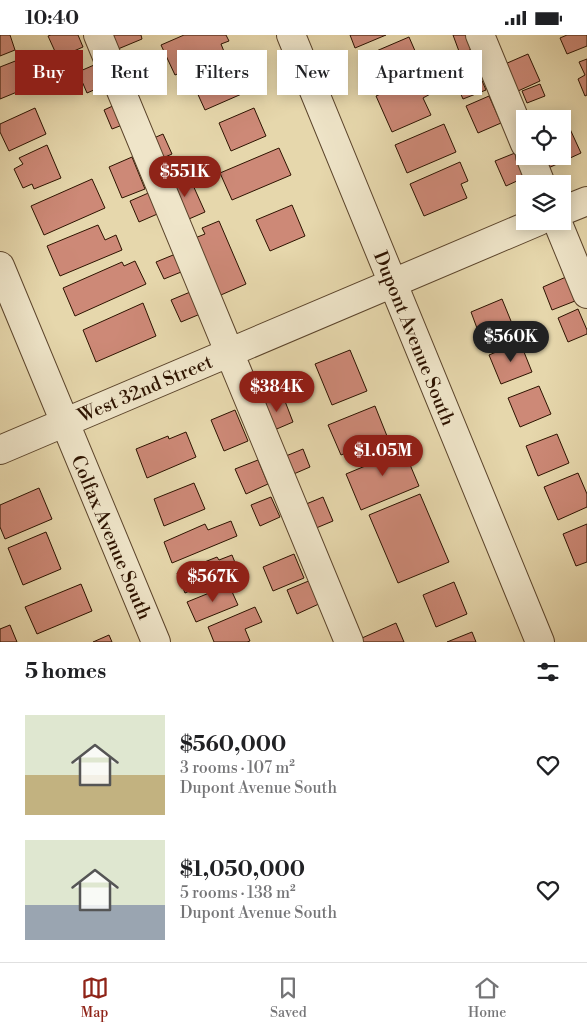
<!DOCTYPE html>
<meta charset="utf-8">
<style>
body{margin:0;font-family:"Libre Bodoni",serif;background:#f2f2f2;color:#202124;height:100vh;display:flex;flex-direction:column;font-size:19px;white-space:nowrap}
*{box-sizing:border-box;margin:0}
p{font-size:16px;color:#757577}
.icon{flex:none;width:28px;height:28px;fill:none;stroke:currentColor;stroke-width:2;stroke-linecap:round;stroke-linejoin:round}
.map{position:relative;height:607px;overflow:hidden}
.panel{display:flex;flex-direction:column;background:#fff;flex:1}
.panel>*{flex:none}
.hud{position:absolute;left:15px;top:15px;width:558px;height:45px;display:flex;gap:10px}
.tools{position:absolute;left:516px;top:75px;display:grid;gap:10px}
.tools a{display:grid;place-items:center;width:55px;height:55px;border-radius:0px;background:#fff;box-shadow:0 2px 12px #0003;font-size:25px}
.price{position:absolute;translate:-50% -42px;padding:0 11px;border-radius:18px;background:#8f2418;color:#fff;font-size:16px;line-height:32px;filter:drop-shadow(0 1px 2px #0008)}
.price::after{content:'';position:absolute;left:50%;top:30px;width:15px;height:11px;margin-left:-8px;background:inherit;clip-path:polygon(0 0,100% 0,50% 100%)}
.price.on{background:#222;color:#fff}
ul{padding:0;list-style:none}
li{display:flex;align-items:center;gap:15px;height:125px;padding:0 25px}
li span{display:grid;place-items:center;flex:none;width:140px;height:100px;border-radius:0px;color:#555}
li>.icon{margin-inline-start:auto}
span .icon{width:60px;height:60px;fill:#fffc;stroke-width:1}
li b{font-size:21px}
h2{display:flex;justify-content:space-between;align-items:center;height:60px;padding:0 25px;font-size:21px}
.pill{padding:0 18px;border-radius:0px;background:#fff;box-shadow:0 2px 12px #0003;font-size:18px;line-height:45px}
.pill.on{background:#8f2418;color:#fff}
.status{display:flex;justify-content:space-between;align-items:center;height:35px;padding:0 25px;background:#fff;direction:ltr}
.status svg{height:14px;fill:currentColor}
.tab-bar{display:flex;justify-content:space-around;align-items:center;height:70px;border-top:1px solid #e0e0e0;background:#fff;font-size:14px;color:#757577}
.tab-bar a{display:grid;justify-items:center;gap:2px}
.tab-bar .on{color:#8f2418}
.map>svg:first-child{display:block}
.building{fill:#cd8977;stroke:#2d1300}
.lines{fill:none;stroke-linecap:round;stroke-linejoin:round}
.minor-casing{stroke:#5b442b;stroke-width:30}
.minor{stroke:#efe5c9;stroke-width:28}
.labels{text-anchor:middle;stroke-width:4;stroke-linejoin:round;paint-order:stroke}
.street-label{font-size:19px;fill:#2d1300;stroke:#efe5c9}
</style>
<div class="status"><b>10:40</b><svg viewBox="0 0 49 12"><path d="M0 12V9h3v3zM5 12V6h3v6zM10 12V3h3v9zM15 12V0h3v12zM26 1h20v11H26zM47 4h2v5h-2z"/></svg></div>
<div class="map">
<svg width="587" height="607" viewBox="0 0 587 607">
<rect width="100%" height="100%" fill="#e6d7ac"/>
<filter id="stains"><feTurbulence type="fractalNoise" baseFrequency=".004" numOctaves="4"/><feColorMatrix values="0 0 0 0 .2 0 0 0 0 .09 0 0 0 0 .02 0 0 0 .5 -.17"/></filter>
<radialGradient id="worn" r=".72"><stop offset=".6" stop-color="#630" stop-opacity="0"/><stop offset="1" stop-color="#630" stop-opacity=".3"/></radialGradient>
<path class="building" d="M 0,0 L 10,0 L 15,15 L 0,21 Z
M 51,0 L 78,0 L 83,12 L 58,23 L 48,1 Z
M 112,0 L 141,0 L 142,4 L 118,14 Z
M 184,0 L 226,0 L 229,6 L 221,9 L 225,19 L 175,40 L 161,10 Z
M 350,0 L 386,0 L 355,13 Z
M 453,0 L 472,0 L 477,12 L 460,19 Z
M 567,0 L 587,0 L 587,11 L 567,19 L 560,3 Z
M 409,2 L 422,32 L 373,53 L 360,23 Z
M 528,19 L 540,46 L 518,56 L 505,29 Z
M 23,23 L 34,50 L 0,64 L 0,32 Z
M 587,24 L 587,60 L 585,61 L 578,44 L 585,40 L 579,27 Z
M 101,27 L 110,48 L 87,58 L 78,37 Z
M 474,27 L 486,55 L 463,64 L 451,37 Z
M 244,32 L 253,54 L 205,75 L 195,53 Z
M 143,33 L 151,53 L 129,62 L 121,42 Z
M 425,39 L 434,57 L 423,63 L 431,80 L 392,97 L 376,61 Z
M 540,49 L 545,61 L 527,68 L 522,56 Z
M 489,61 L 501,88 L 478,98 L 466,71 Z
M 117,69 L 125,89 L 112,94 L 104,75 Z
M 35,73 L 46,99 L 9,116 L 0,97 L 0,89 Z
M 254,73 L 266,101 L 231,116 L 219,88 Z
M 444,89 L 456,117 L 407,138 L 395,110 Z
M 570,94 L 581,118 L 544,135 L 538,121 L 562,121 L 562,97 Z
M 163,99 L 172,119 L 156,126 L 147,106 Z
M 47,110 L 61,143 L 34,154 L 32,149 L 23,153 L 14,134 L 23,129 L 19,123 Z
M 279,113 L 291,140 L 232,165 L 220,138 Z
M 520,116 L 530,140 L 506,151 L 495,126 Z
M 132,122 L 145,154 L 122,163 L 109,132 Z
M 460,127 L 468,146 L 461,149 L 467,163 L 424,181 L 410,149 Z
M 188,139 L 205,177 L 182,187 L 165,149 Z
M 92,144 L 105,173 L 44,200 L 31,171 Z
M 153,156 L 162,177 L 139,187 L 130,166 Z
M 292,170 L 305,201 L 270,216 L 256,185 Z
M 219,186 L 246,249 L 214,263 L 190,205 L 205,199 L 202,193 Z
M 98,190 L 105,205 L 116,200 L 122,215 L 60,241 L 47,211 Z
M 178,218 L 186,235 L 164,244 L 156,227 Z
M 135,226 L 146,249 L 75,281 L 63,253 L 122,227 L 124,231 Z
M 566,242 L 575,266 L 552,275 L 543,252 Z
M 195,255 L 205,277 L 181,287 L 171,265 Z
M 502,264 L 513,291 L 481,304 L 471,277 Z
M 143,268 L 156,301 L 96,327 L 83,295 Z
M 578,274 L 587,295 L 587,299 L 568,307 L 558,283 Z
M 520,307 L 532,337 L 501,349 L 489,320 Z
M 350,315 L 367,356 L 332,370 L 315,329 Z
M 539,351 L 551,379 L 520,392 L 508,363 Z
M 283,361 L 293,387 L 272,396 L 261,370 Z
M 375,371 L 387,401 L 341,420 L 328,390 Z
M 235,375 L 248,406 L 224,416 L 211,385 Z
M 186,397 L 196,422 L 147,443 L 136,414 L 168,401 L 169,404 Z
M 557,399 L 569,428 L 538,441 L 526,411 Z
M 400,406 L 419,451 L 361,475 L 346,439 L 382,424 L 379,415 Z
M 303,414 L 310,432 L 289,441 L 281,423 Z
M 258,425 L 268,449 L 246,459 L 235,434 Z
M 578,438 L 587,459 L 587,472 L 558,485 L 544,452 Z
M 194,448 L 205,474 L 164,491 L 154,464 Z
M 39,453 L 52,484 L 5,504 L 0,492 L 0,470 Z
M 420,459 L 449,527 L 398,548 L 369,480 Z
M 271,462 L 280,482 L 260,491 L 251,470 Z
M 323,462 L 333,486 L 309,496 L 299,472 Z
M 231,486 L 237,501 L 172,528 L 164,507 L 205,489 L 208,495 Z
M 587,489 L 587,527 L 576,531 L 563,499 Z
M 46,497 L 61,534 L 23,550 L 8,513 Z
M 294,519 L 304,543 L 273,556 L 263,532 Z
M 232,520 L 238,535 L 185,558 L 177,538 L 217,522 L 219,525 Z
M 311,545 L 321,568 L 297,579 L 287,555 Z
M 454,547 L 467,579 L 436,592 L 423,560 Z
M 81,549 L 92,576 L 37,599 L 25,572 Z
M 229,550 L 238,570 L 196,587 L 187,567 Z
M 255,572 L 262,587 L 245,594 L 250,606 L 247,607 L 214,607 L 208,592 Z
M 396,588 L 404,607 L 363,607 L 362,603 Z
M 10,590 L 17,607 L 0,607 L 0,594 Z
M 472,597 L 476,607 L 447,607 Z
M 109,600 L 112,607 L 93,607 Z"/>
<g class="lines">
<g class="minor-casing">
<path id="minor" d="M 98,0 L 349,607
M 291,0 L 540,607
M 480,0 L 525,109
M 530,121 L 541,149
M 562,176 L 587,166
M 557,186 L 587,259
M 0,231 L 156,607
M 0,415 L 539,186"/>
</g>
<use href="#minor" class="minor"/>
</g>
<g class="labels">
<g class="street-label">
<text transform="translate(415 303) rotate(68)" y="7">Dupont Avenue South</text>
<text transform="translate(145 353) rotate(-23)" y="7">West 32nd Street</text>
<text transform="translate(112 502) rotate(67)" y="7">Colfax Avenue South</text>
</g>
</g>
<rect width="100%" height="100%" filter="url(#stains)"/>
<rect width="100%" height="100%" fill="url(#worn)"/>
</svg>
<div class="tools">
<a><svg class="icon" aria-label="locate" viewBox="0 0 24 24"><circle cx="12" cy="12" r="6"/><path d="M12 2v4M12 18v4M2 12h4M18 12h4"/></svg></a>
<a><svg class="icon" aria-label="layers" viewBox="0 0 24 24"><path d="M12 4l9 5-9 5-9-5zM3 14l9 5 9-5"/></svg></a>
</div>
<b class="price" style="left:185px;top:163px">$551K</b>
<b class="price on" style="left:511px;top:328px">$560K</b>
<b class="price" style="left:277px;top:378px">$384K</b>
<b class="price" style="left:383px;top:442px">$1.05M</b>
<b class="price" style="left:213px;top:568px">$567K</b>
<div class="hud">
<a class="pill on">Buy</a>
<a class="pill">Rent</a>
<a class="pill">Filters</a>
<a class="pill">New</a>
<a class="pill">Apartment</a>
</div>
</div>
<section class="panel">
<h2>5 homes<svg class="icon" aria-label="filters" viewBox="0 0 24 24"><path d="M4 7h16M4 17h16"/><circle cx="9" cy="7" r="2"/><circle cx="15" cy="17" r="2"/></svg></h2>
<ul>
<li><span style="background:linear-gradient(#dfe7d0 60%,#c2b280 0)"><svg class="icon" aria-label="home" viewBox="0 0 24 24"><path d="M3 11l9-7 9 7M6 9v11h12V9"/></svg></span><div><b>$560,000</b><p>3 rooms · 107 m²</p><p>Dupont Avenue South</p></div><svg class="icon" aria-label="heart" viewBox="0 0 24 24"><path d="M12 20l-8-8c-3-5 5-10 8-4 3-6 11-1 8 4z"/></svg></li>
<li><span style="background:linear-gradient(#dfe7d0 65%,#9aa5b1 0)"><svg class="icon" aria-label="home" viewBox="0 0 24 24"><path d="M3 11l9-7 9 7M6 9v11h12V9"/></svg></span><div><b>$1,050,000</b><p>5 rooms · 138 m²</p><p>Dupont Avenue South</p></div><svg class="icon" aria-label="heart" viewBox="0 0 24 24"><path d="M12 20l-8-8c-3-5 5-10 8-4 3-6 11-1 8 4z"/></svg></li>
</ul>
</section>
<nav class="tab-bar">
<a class="on"><svg class="icon" aria-label="map" viewBox="0 0 24 24"><path d="M3 6l6-2 6 2 6-2v14l-6 2-6-2-6 2zM9 4v14M15 6v14"/></svg>Map</a>
<a><svg class="icon" aria-label="saved" viewBox="0 0 24 24"><path d="M7 4h10v16l-5-4-5 4z"/></svg>Saved</a>
<a><svg class="icon" aria-label="home" viewBox="0 0 24 24"><path d="M3 11l9-7 9 7M6 9v11h12V9"/></svg>Home</a>
</nav>
